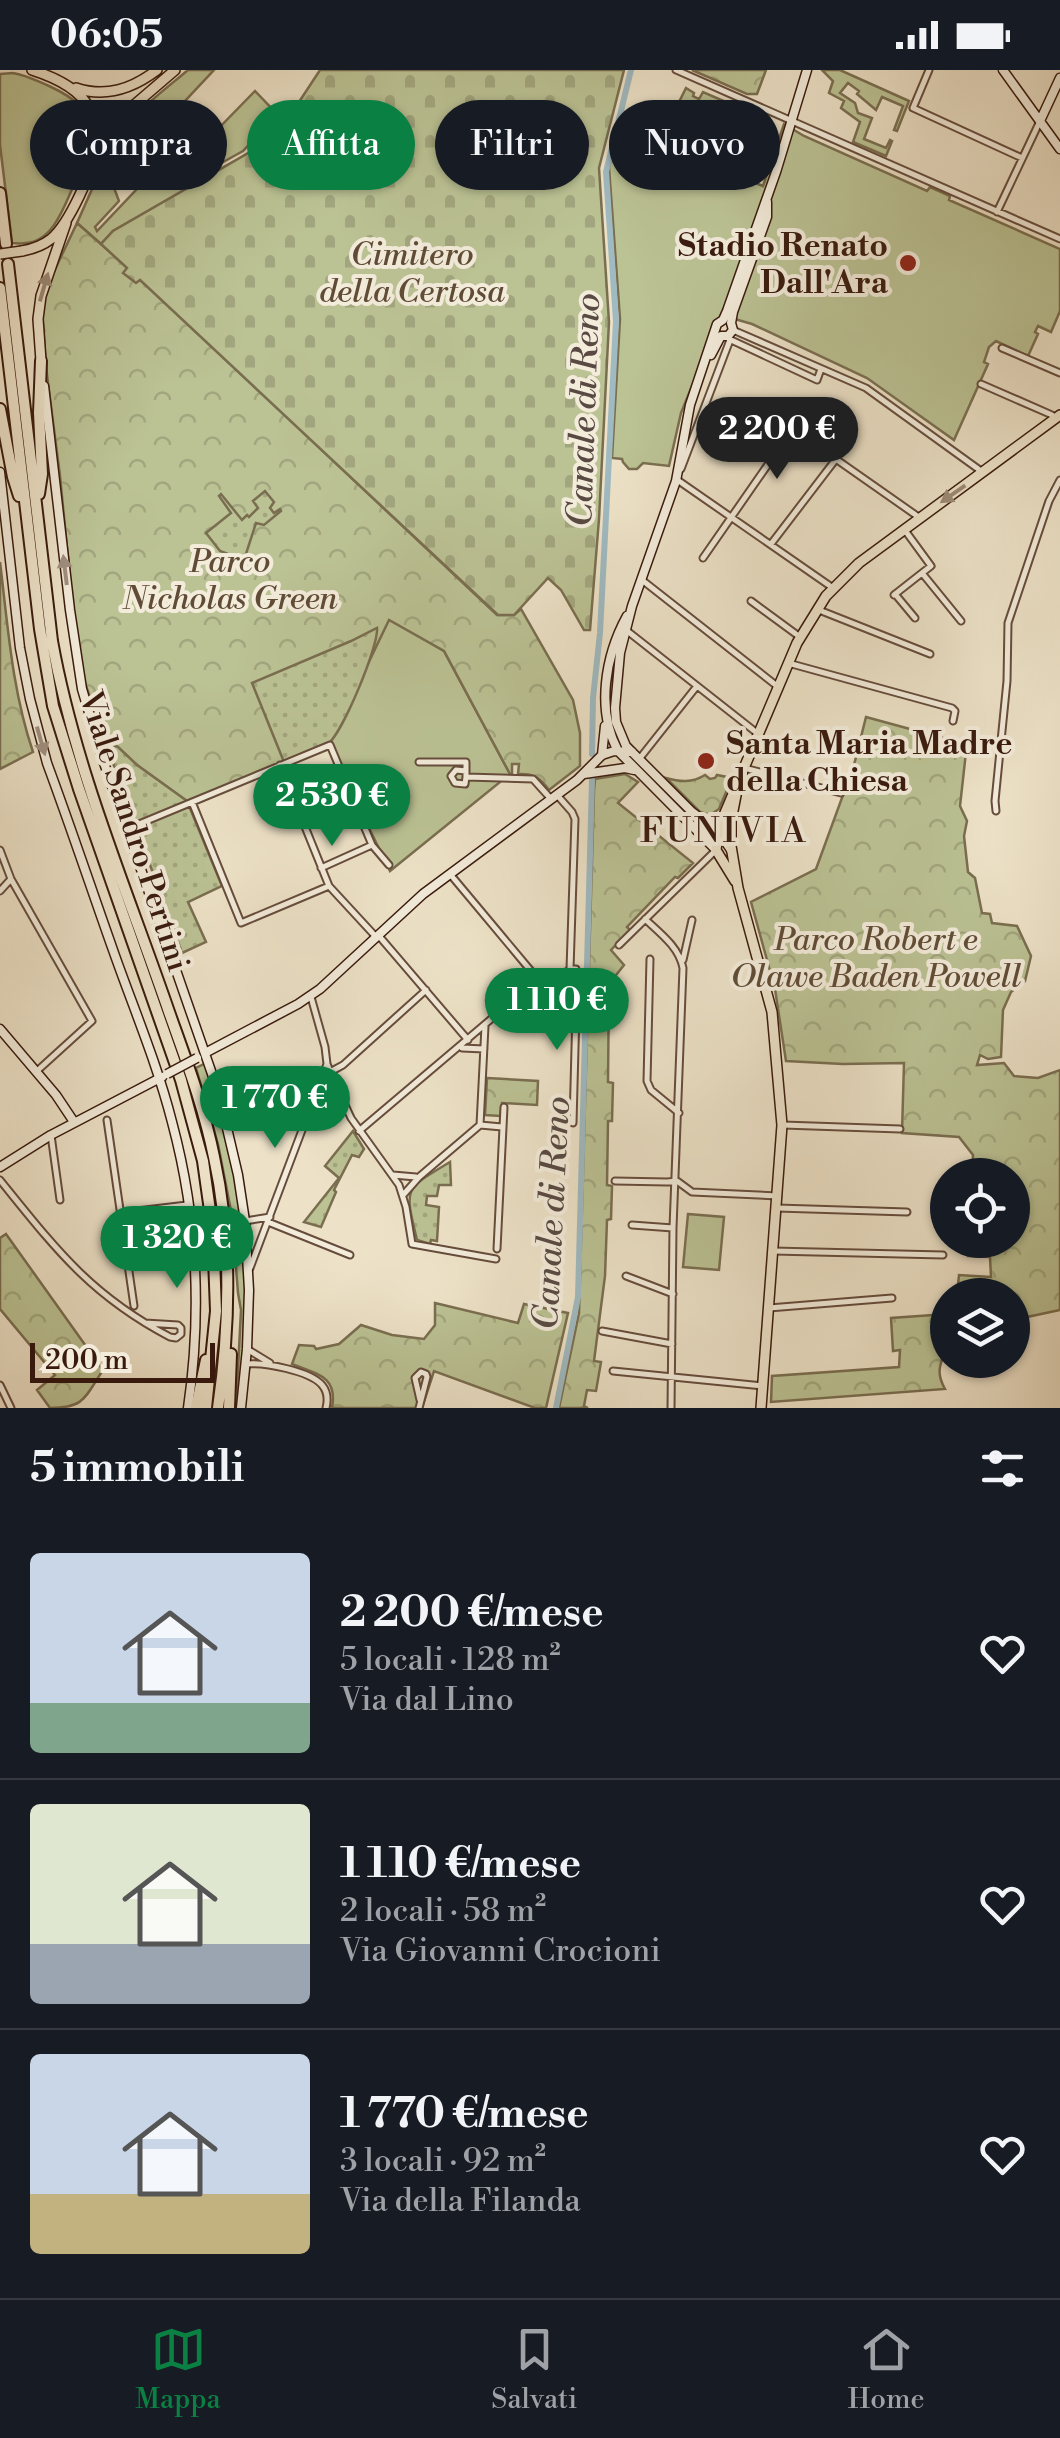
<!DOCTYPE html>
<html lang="it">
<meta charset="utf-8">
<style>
body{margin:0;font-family:"Libre Bodoni",serif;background:#20242c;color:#f1f3f6;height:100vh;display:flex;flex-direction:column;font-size:38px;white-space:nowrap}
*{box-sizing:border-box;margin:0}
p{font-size:32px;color:#9ea1a6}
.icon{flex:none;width:55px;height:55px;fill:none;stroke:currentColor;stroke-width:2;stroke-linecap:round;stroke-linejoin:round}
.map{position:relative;height:1338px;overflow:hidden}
.side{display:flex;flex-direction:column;background:#171b24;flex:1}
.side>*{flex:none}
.top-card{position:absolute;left:30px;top:30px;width:1000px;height:90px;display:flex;gap:20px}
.tools{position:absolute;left:930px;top:1088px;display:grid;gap:20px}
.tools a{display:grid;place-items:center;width:100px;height:100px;border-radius:50%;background:#171b24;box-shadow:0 2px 8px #0004;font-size:50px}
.scale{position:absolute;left:30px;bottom:25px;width:185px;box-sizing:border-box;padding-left:10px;border:5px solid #391a0d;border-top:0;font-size:28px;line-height:35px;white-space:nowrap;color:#391a0d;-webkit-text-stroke:8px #f3ecdb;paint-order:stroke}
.price{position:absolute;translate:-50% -85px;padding:0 22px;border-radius:35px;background:#0b8043;color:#fff;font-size:32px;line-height:65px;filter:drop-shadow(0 2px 5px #0008)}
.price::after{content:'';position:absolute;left:50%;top:60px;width:30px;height:22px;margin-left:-15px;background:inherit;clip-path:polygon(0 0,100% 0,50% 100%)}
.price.current{background:#222;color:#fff}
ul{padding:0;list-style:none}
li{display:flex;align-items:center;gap:30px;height:250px;padding:0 30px}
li+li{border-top:2px solid #363941}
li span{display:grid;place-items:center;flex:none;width:280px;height:200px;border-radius:10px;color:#555}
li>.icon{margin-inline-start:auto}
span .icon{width:120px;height:120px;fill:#fffc;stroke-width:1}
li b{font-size:42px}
h2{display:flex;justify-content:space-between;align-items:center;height:120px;padding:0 30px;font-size:42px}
.tag{padding:0 35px;border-radius:45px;background:#171b24;box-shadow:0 2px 8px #0004;font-size:35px;line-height:90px}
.tag.current{background:#0b8043;color:#fff}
.status{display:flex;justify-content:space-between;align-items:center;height:70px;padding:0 50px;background:#171b24;direction:ltr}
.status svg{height:28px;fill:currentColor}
.menu{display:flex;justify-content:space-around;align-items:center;height:140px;border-top:2px solid #363941;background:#171b24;font-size:28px;color:#9ea1a6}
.menu a{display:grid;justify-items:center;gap:5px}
.menu .current{color:#0b8043}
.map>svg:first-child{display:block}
.grass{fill:#bbc294;stroke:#7a6e50;stroke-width:2.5}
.forest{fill:url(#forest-crowns);stroke:#7a6e50;stroke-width:2.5}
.cemetery{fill:url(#cemetery-stones);stroke:#7a6e50;stroke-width:2.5}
.garden{fill:url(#garden-dots);stroke:#7a6e50;stroke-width:2.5}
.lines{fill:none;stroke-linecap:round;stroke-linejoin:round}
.canal{stroke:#9fbac1;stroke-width:6}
.street-casing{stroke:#664c3c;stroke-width:9}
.secondary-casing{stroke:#391a0d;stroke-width:11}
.primary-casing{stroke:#391a0d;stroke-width:12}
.highway-casing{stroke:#391a0d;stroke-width:14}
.street{stroke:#f3ecdb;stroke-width:5}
.secondary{stroke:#f3ecdb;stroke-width:8}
.primary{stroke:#ede2c8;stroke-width:9}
.highway{stroke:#ede2c8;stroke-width:10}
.secondary-bridge-casing{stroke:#391a0d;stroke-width:11;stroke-linecap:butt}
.primary-bridge-casing{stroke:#391a0d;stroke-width:12;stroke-linecap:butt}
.secondary-bridge{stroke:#f3ecdb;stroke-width:8}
.primary-bridge{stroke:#ede2c8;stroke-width:9}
.oneway{fill:#9c8874}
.oneway2{fill:#9f8e7e}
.poi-dot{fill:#8f2418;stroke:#f3ecdb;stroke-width:4}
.labels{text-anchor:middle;stroke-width:8;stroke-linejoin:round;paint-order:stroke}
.poi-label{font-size:32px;font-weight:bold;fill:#391a0d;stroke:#f3ecdb;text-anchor:end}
.park-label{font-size:32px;font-style:italic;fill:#604c36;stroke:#f3ecdb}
.street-label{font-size:32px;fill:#391a0d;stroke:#f3ecdb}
.water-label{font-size:35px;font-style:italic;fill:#584a43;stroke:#f3ecdb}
.neighbourhood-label{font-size:35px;letter-spacing:2.5px;fill:#391a0d;stroke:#f3ecdb}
</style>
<div class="status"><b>06:05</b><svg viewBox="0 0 49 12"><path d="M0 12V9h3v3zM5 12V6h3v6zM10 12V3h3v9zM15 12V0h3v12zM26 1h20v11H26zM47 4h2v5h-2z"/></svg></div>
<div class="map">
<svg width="1060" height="1338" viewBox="0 0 1060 1338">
<defs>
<pattern id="forest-crowns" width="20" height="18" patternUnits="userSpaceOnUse" patternTransform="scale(2.5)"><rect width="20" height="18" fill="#bbc294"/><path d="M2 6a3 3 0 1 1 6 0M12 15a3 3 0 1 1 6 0" fill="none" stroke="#a2a67e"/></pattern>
<pattern id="cemetery-stones" width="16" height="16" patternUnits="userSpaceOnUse" patternTransform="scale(2.5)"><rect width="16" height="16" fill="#bbc294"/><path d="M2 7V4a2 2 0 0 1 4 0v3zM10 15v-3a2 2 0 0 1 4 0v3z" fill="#a2a67e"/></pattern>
<pattern id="garden-dots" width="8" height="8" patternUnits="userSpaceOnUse" patternTransform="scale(2.5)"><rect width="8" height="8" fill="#bbc294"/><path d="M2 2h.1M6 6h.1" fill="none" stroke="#a2a67e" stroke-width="1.8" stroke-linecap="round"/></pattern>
</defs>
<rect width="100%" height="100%" fill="#ede2c8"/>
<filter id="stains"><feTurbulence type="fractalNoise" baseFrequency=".002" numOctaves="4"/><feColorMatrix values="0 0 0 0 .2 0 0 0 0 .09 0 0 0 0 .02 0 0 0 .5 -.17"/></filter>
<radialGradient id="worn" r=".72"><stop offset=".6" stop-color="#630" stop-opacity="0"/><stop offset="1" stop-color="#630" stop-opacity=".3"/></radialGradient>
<path class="grass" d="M 188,0 L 214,0 L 111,110 L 119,131 L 95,157 L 97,161 L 192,61 L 213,64 L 255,21 L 277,44 L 243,81 L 207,101 L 209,106 L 113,161 L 101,174 L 77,153 C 92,120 106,83 129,54 C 146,33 168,17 188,0 Z
M 822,0 L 840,0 L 909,31 L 897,61 L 894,60 L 903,36 L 882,27 L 876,40 L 857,24 L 859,21 L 848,13 L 840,23 L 855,33 L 858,43 L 872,48 L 864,69 L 886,78 L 890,70 L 892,71 L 886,86 L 853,72 L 860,52 L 841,38 L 844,31 L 829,23 L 833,11 Z
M 13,3 C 26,5 37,11 49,16 C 106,42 95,68 73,117 C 64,137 53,171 26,173 C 21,174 16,173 12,173 L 0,75 L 0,4 Z
M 686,18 L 694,23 L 693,26 L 699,29 L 703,22 L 726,32 L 725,36 L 742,44 L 717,93 L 758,114 L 763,116 L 784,54 L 804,66 L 927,121 L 930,117 L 950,126 L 949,130 L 1060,179 L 1060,241 L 1051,262 L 1038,256 L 1035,262 L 1038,264 L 1028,286 L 996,271 L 989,277 L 984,292 L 988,294 L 954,370 L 867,308 L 752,254 L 721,245 L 681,343 L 669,396 L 643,393 L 637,399 L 629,399 L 623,392 L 622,389 L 612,388 L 620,249 L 609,97 L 624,42 L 662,56 L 668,54 Z
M 389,549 L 444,581 L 510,704 L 390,801 L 346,711 L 330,674 Z
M 206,993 C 234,1072 246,1154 247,1237 C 247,1271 241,1305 238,1338 L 236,1338 L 241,1240 L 238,1223 L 232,1146 L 218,1074 L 196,998 Z
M 688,1144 L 724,1147 L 719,1200 L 683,1197 Z"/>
<path class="forest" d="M 692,0 L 766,0 L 757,24 L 747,24 Z
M 77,153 L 128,198 L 126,204 L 140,209 L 497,545 L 514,545 L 521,539 L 573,630 L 580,663 L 580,696 L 549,720 C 540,708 534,703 518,704 L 519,694 L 512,694 L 512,704 L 510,704 L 444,581 L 389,550 L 358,614 L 314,680 L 187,731 L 137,695 L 118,677 L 105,671 L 84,610 L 73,539 L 60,406 L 46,297 L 42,239 L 50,210 Z
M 0,492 C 8,557 12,620 33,682 L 0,699 Z
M 866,647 L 965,674 L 966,682 L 960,736 L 967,751 L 964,766 L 968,802 L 975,808 L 982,843 L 990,844 L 992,853 L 1017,856 L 1031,886 L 1025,911 L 1011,922 L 1003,940 L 1001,987 L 988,989 L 980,985 L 977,995 L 1004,993 L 1014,1006 L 1038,1008 L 1060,1000 L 1060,1240 L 1013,1250 L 1012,1225 L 957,1225 L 959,1205 L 991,1207 L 990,1187 L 968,1186 L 968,1170 L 1012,1170 L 1012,1105 L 972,1105 L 973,1085 L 959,1067 L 902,1063 L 904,993 L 843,994 L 786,991 L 775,919 L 751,832 L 816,799 L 854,695 Z
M 625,704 L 638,712 L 618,733 L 693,793 L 678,808 L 675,807 L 627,857 L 630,860 L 611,880 L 624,895 L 609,914 L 608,1012 L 613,1013 L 612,1051 L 608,1051 L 607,1115 L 612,1116 L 611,1149 L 607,1150 L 605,1206 L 594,1291 L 601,1292 L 596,1321 L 587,1320 L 584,1336 L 588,1338 L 559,1338 L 579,1243 L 594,721 L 595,709 Z
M 705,705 L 710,709 L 715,708 L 717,705 L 732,708 L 719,739 L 710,745 L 700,742 L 666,708 C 680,712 692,713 705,705 Z
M 487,1008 L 538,1011 L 537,1035 L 502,1033 L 500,1046 L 485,1045 Z
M 6,1164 L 103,1300 C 85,1327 85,1338 50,1338 L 37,1320 L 55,1305 L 0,1239 L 0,1168 Z
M 435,1233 L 518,1253 L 524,1234 L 568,1243 L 546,1338 L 535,1338 L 434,1301 L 422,1338 L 332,1338 C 338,1306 317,1304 292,1294 L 299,1275 L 314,1276 L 316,1279 L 339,1274 L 361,1255 L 392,1265 L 424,1269 L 435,1255 Z
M 947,1244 C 947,1252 949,1262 948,1270 C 944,1291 933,1298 945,1319 L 771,1332 L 772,1306 L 899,1297 L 900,1280 L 893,1281 L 891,1248 Z"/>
<path class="cemetery" d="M 320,0 L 624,0 L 599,98 L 609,252 L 599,449 L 590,560 L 584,560 L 561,520 L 548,508 L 514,545 L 498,545 L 140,210 L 136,213 L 123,203 L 127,198 L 101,174 L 113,161 L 276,67 Z"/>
<path class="garden" d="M 265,421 L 274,432 L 270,438 L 274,443 L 280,439 L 281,441 L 264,455 L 256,453 L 244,490 L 220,481 L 206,463 L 231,443 L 219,426 L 221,424 L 242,450 L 247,445 L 249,447 L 258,438 L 253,431 Z
M 377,558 C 379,575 343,662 328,674 C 319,681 296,687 284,692 L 252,613 L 351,571 Z
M 105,671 L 118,677 L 137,695 L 187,731 L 222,816 L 188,832 L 206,872 L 182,883 Z
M 353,1061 L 364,1079 L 359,1087 L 352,1085 L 334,1120 L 336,1122 L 321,1157 L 304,1152 L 339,1108 L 325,1096 Z
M 450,1092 L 451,1115 L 439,1115 L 437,1126 L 427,1126 L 426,1135 L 439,1137 L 437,1171 L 431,1170 L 430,1174 L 417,1170 C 404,1116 404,1120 450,1092 Z"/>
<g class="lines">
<path class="canal" d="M 592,684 L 593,628 L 600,563 L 616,251 L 606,102 L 631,0
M 556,1338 L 578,1227 L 592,710"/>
<g class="street-casing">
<path id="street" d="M 676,0 L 1060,169
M 929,0 L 913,38 L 1022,88
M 997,142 L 1040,51
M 733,260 L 866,318 L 981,401
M 729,269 L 817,310 L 821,299
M 1002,278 L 1060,303
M 981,314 L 1052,345 L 1055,349
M 793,359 L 920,448
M 681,399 L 730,270
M 676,409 L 833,518
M 904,459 L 931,496 L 922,503 L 961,551
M 771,474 L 836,389
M 703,488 L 803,344
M 642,510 L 777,616
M 895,524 L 915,548
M 894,525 L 922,503
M 751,531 L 800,567
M 819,540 L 930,584
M 626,560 L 757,663
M 788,593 L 952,638 L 955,641 L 953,651
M 640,688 L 697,616
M 419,692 L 466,692 L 466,707 L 533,709 L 551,729
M 280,695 L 329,816 L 377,868
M 744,698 L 841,723
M 466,707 L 465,714 L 455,713 L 451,706 L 456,700 L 466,701
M 557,725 L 572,742 L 575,749 L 570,899 L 576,899 L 577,903 L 573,1053
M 192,732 L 241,853 L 329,816
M 996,741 L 995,731 L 1007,611 L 1008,553 L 1049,431 L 1060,410
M 127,759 L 330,675 L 372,775 L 321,798
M 372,775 L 389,795
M 0,780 L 11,809 L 92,951 L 37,1001
M 0,821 L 11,809
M 645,849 C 660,863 679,877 683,898 L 673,1158 L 671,1338
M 379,866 L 468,970
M 619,875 L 716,780
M 650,889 L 647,1011 L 651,1020 L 679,1043
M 683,890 L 692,850
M 533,916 C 547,925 559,908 570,899
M 311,927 L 325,977 L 327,994 L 333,1009 L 351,1048 L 399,1115 L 406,1137 L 412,1174 L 496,1189
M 462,978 L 484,979
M 330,1002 L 343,995 L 426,920
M 263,1035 L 319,1008
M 107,1050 L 134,1236
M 480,1055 L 502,1057
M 783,1055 L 900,1059
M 359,1061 L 536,911 L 531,901 L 450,804
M 51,1065 L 60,1130
M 393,1105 L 416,1107
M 0,1110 C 55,1178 90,1225 170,1267 L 176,1268 L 181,1264 L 181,1258 L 178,1255 L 145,1253
M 615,1111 L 667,1112 L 677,1111 L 692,1122 L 778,1126
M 404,1124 L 419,1107 L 480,1055 L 485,956
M 777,1138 L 907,1142
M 120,1143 L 187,1135
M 245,1151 L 270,1147
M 268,1152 L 350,1185
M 632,1155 L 673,1158
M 497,1179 L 504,1037
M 773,1181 L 943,1185
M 250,1198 L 327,994
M 626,1206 L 673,1224
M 769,1238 L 892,1228
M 602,1261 L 672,1274
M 247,1279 L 270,1293
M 246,1294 C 264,1292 310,1301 322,1315 C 328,1322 328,1330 326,1338
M 613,1301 L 763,1316
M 0,1315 L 11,1338
M 419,1338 L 427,1307 L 426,1304 L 421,1302 L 415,1308 L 420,1330"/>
</g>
<g class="secondary-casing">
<path id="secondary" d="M 1003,0 L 1060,79
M 1040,51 L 1060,8
M 711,285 L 721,266 L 728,266 L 733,260 L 731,253 L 733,242 L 767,147 L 767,132
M 44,316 L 70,540 L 82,619 L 103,690 L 219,1024 L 238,1105 L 245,1151 L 249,1220 L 247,1279 L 241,1338
M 0,402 L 20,578 L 30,629 L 47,693 C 70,755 91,818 113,880 C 133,937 157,993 172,1052 C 197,1145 202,1242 188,1338
M 627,546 C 605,586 596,640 618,681 L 716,780
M 602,685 L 605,656
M 584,704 L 625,698 L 634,700
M 731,780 L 719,762 L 692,742 L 626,676 L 616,652 L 615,638 L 620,583 L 632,536 L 676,411 L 690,335 L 717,254 L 723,250 L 727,241 L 776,102 L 807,0
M 0,959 L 56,1025 L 74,1052
M 205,983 L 298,934 L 320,919 L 423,824 L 577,710 L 602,685 L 614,681 L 632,682
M 0,1097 L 51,1065 L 162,1007"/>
</g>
<g class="primary-casing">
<path id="primary" d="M 76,18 C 106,28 132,19 157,0
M 97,85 L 133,36 L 175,0
M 22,181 C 33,179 42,176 51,169 C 69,154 93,101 96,77 C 98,65 97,50 90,39 C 79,18 54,7 32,0
M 41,291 L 38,249 L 41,226 L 66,153
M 738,715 L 731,751 L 731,776 L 738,818 L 772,942 L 782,1055 L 761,1338
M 735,811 L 716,780 L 719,757 L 797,573 L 826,526 L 859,493 L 1060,345"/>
</g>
<g class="highway-casing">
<path id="highway" d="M 0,123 L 6,174
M 8,194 L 52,571 C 75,699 127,820 169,942 C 186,990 204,1037 214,1087 C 232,1169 230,1256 218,1338
M 0,218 L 40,559 L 53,636 L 79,719 L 181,1010 L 203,1091 L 213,1162 L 216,1241 L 206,1338
M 0,339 L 13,407 L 19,426
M 39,424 L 42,404 L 39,343 L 41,291
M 196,1338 L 206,1290
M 229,1338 L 231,1284"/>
</g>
<use href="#street" class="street"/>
<use href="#secondary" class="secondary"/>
<use href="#primary" class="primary"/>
<use href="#highway" class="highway"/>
<g class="secondary-bridge-casing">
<path id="secondary-bridge" d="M 167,1004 L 197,988"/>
</g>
<g class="primary-bridge-casing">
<path id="primary-bridge" d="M 0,184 L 22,181"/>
</g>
<use href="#secondary-bridge" class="secondary-bridge"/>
<use href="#primary-bridge" class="primary-bridge"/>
</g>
<defs><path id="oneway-solid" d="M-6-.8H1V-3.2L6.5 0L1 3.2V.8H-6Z" transform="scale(2.5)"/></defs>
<g class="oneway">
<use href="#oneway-solid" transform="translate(44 217) rotate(-74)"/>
<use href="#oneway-solid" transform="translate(953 424) rotate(145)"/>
</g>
<g class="oneway2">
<use href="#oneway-solid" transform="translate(65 500) rotate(-97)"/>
<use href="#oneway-solid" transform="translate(41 671) rotate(74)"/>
</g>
<g class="poi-dot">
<circle cx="908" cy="193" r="10"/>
<circle cx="706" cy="691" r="10"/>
</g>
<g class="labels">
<g class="poi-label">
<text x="888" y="186">Stadio Renato<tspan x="888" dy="37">Dall'Ara</tspan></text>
<text x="726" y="684" text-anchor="start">Santa Maria Madre<tspan x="726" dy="37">della Chiesa</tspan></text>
</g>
<g class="park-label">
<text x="412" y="195">Cimitero<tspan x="412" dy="37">della Certosa</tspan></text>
<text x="230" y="502">Parco<tspan x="230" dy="37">Nicholas Green</tspan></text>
<text x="876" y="880">Parco Robert e<tspan x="876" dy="37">Olawe Baden Powell</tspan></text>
</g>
<g class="street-label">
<text transform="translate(135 761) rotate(72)" y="11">Viale Sandro Pertini</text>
</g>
<g class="water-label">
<text transform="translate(583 340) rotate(-88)" y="12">Canale di Reno</text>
<text transform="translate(551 1143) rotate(-87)" y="12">Canale di Reno</text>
</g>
<g class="neighbourhood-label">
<text x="724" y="772">FUNIVIA</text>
</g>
</g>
<rect width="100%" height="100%" filter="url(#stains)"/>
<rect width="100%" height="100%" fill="url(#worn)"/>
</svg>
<div class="tools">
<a><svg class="icon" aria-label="locate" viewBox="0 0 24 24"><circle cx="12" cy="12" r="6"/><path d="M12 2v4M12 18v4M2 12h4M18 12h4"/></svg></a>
<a><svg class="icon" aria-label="layers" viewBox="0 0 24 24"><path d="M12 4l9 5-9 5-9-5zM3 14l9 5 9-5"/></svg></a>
</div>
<div class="scale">200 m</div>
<b class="price current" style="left:777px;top:412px">2 200 €</b>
<b class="price" style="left:332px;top:779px">2 530 €</b>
<b class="price" style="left:557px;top:983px">1 110 €</b>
<b class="price" style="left:275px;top:1081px">1 770 €</b>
<b class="price" style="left:177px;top:1221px">1 320 €</b>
<div class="top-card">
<a class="tag">Compra</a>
<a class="tag current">Affitta</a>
<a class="tag">Filtri</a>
<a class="tag">Nuovo</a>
</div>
</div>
<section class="side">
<h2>5 immobili<svg class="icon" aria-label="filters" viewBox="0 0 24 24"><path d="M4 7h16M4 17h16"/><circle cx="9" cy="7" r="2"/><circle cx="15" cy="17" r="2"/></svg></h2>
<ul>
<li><span style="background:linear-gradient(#c9d6e8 75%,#7fa58c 0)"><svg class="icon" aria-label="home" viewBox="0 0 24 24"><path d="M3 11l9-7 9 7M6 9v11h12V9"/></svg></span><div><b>2 200 €/mese</b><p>5 locali · 128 m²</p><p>Via dal Lino</p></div><svg class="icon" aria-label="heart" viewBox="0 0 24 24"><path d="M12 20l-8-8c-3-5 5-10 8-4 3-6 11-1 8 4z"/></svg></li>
<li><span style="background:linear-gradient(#dfe7d0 70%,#9aa5b1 0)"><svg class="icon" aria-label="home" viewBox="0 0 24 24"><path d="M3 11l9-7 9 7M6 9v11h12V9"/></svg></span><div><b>1 110 €/mese</b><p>2 locali · 58 m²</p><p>Via Giovanni Crocioni</p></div><svg class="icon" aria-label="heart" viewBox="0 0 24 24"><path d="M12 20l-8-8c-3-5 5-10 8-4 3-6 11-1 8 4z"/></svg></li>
<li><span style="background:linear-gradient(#c9d6e8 70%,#c2b280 0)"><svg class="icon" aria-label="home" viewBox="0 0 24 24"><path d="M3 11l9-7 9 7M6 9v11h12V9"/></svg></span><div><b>1 770 €/mese</b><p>3 locali · 92 m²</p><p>Via della Filanda</p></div><svg class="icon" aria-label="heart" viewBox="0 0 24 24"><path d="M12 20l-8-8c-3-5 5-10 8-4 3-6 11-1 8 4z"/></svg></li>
</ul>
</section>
<nav class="menu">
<a class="current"><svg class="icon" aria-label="map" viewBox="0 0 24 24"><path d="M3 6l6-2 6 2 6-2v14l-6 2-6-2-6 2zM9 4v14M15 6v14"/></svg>Mappa</a>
<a><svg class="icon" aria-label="saved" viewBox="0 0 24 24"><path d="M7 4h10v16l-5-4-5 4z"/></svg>Salvati</a>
<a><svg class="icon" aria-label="home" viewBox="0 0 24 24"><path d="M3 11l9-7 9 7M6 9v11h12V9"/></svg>Home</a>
</nav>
